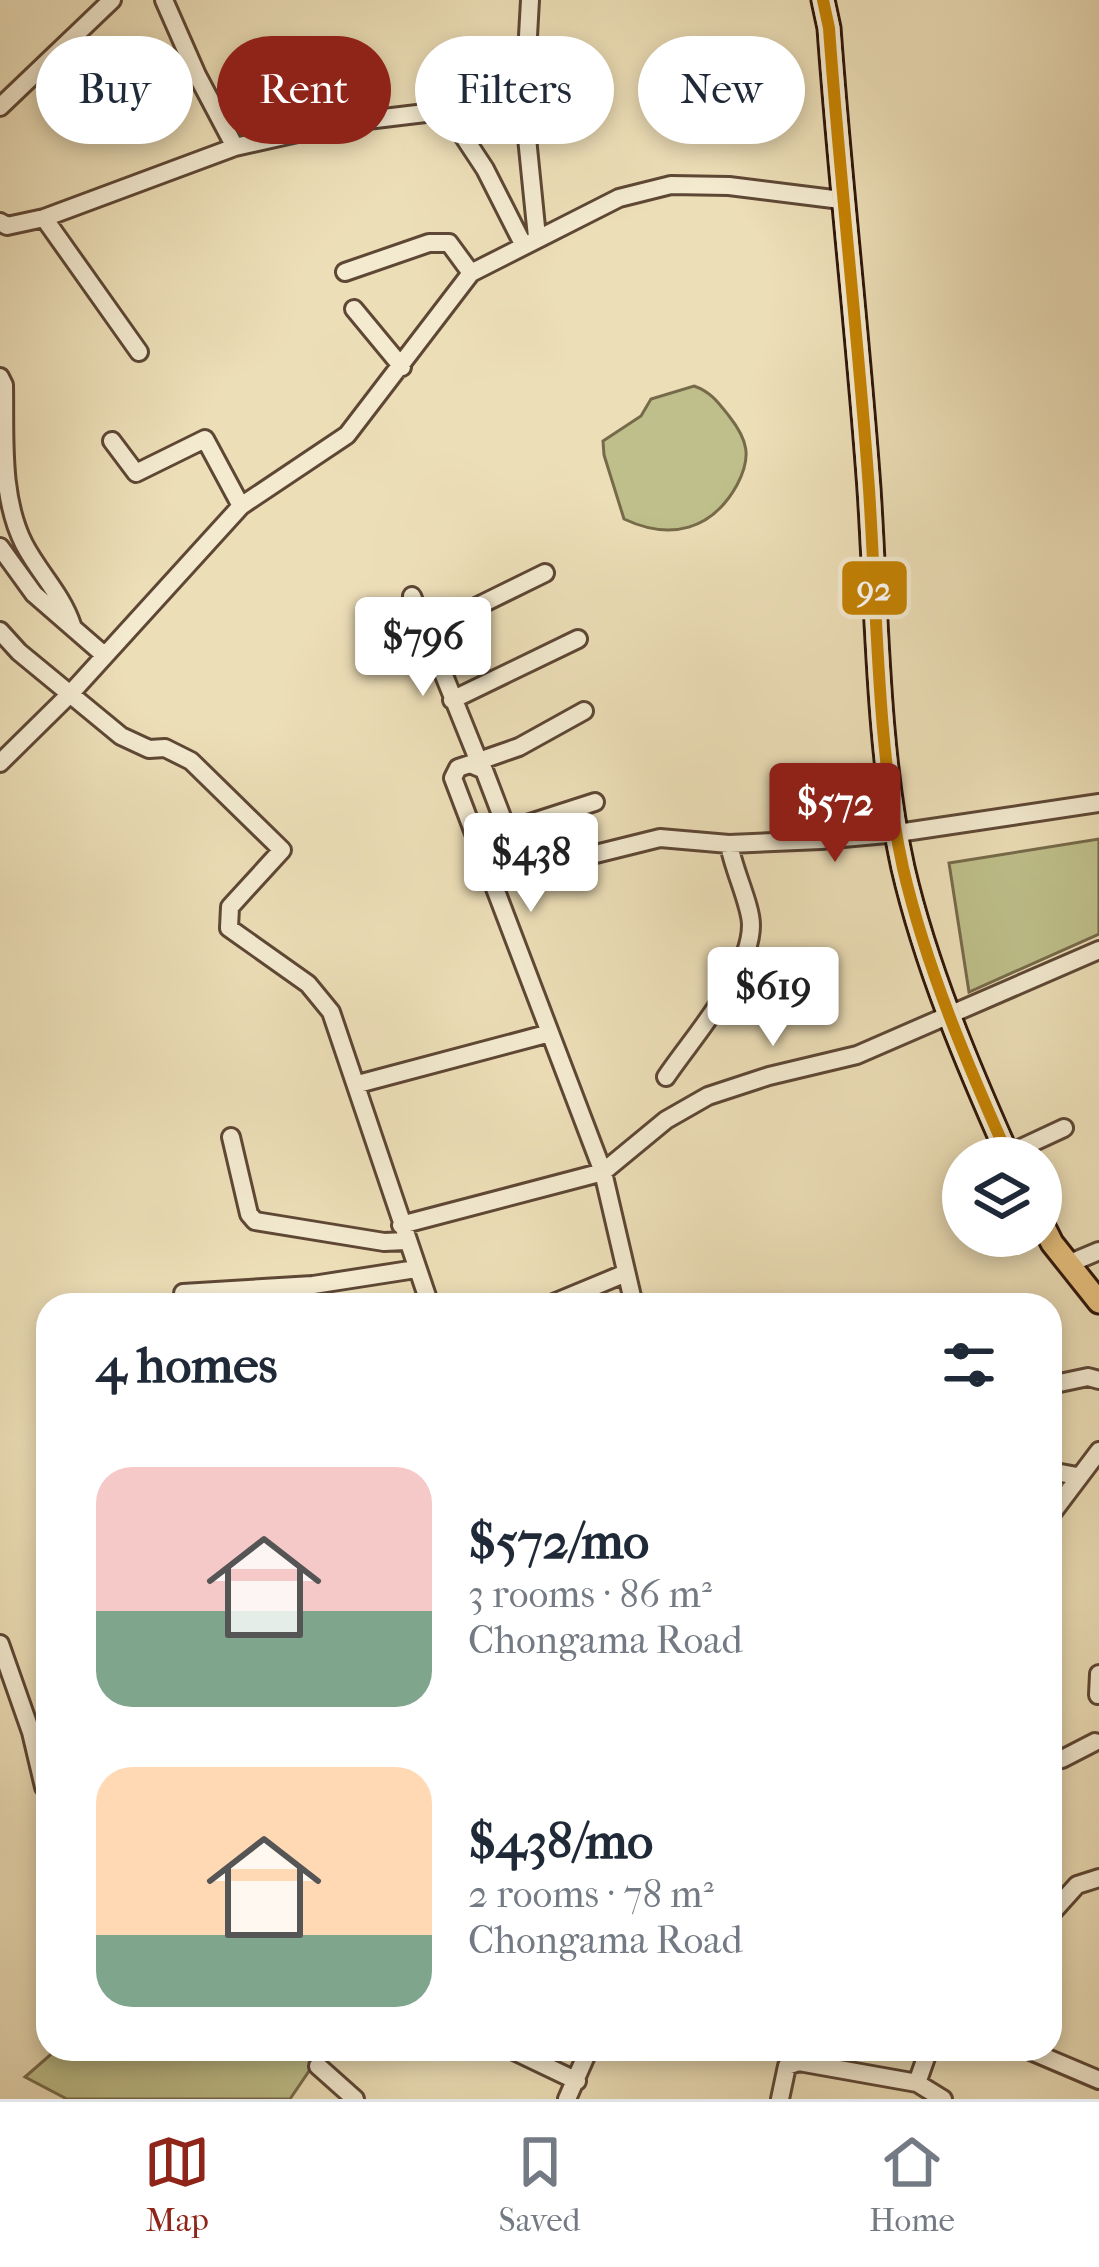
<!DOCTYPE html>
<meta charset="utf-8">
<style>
body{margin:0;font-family:"IM FELL French Canon",serif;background:#f6f6f7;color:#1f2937;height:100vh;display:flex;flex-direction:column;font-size:45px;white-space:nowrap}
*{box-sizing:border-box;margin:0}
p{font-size:39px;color:#747a83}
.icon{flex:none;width:66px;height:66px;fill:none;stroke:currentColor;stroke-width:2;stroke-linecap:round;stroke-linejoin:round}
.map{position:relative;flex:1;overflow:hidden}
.side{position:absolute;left:36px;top:1293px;width:1026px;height:768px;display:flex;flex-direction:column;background:#fff;border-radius:36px;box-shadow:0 6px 18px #0003}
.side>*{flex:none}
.hud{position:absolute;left:36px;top:36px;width:1029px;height:108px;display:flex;gap:24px}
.controls{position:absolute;left:942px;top:1137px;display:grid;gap:24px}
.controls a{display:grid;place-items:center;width:120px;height:120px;border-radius:50%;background:#fff;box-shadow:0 6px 18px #0003;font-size:60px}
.price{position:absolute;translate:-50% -102px;padding:0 27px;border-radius:12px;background:#fff;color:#222;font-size:39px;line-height:78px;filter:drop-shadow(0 3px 6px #0008)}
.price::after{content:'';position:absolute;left:50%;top:72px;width:36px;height:27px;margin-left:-18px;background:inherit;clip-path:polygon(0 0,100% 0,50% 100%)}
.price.on{background:#8f2418;color:#fff}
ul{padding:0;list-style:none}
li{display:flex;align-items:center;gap:36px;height:300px;padding:0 60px}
li span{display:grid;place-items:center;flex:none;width:336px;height:240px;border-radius:36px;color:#555}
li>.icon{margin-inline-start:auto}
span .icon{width:144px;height:144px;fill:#fffc;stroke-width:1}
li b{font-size:51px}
h2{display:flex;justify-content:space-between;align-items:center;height:144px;padding:0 60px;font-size:51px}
.chip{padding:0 42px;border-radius:54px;background:#fff;box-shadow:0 6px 18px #0003;font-size:42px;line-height:108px}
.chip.on{background:#8f2418;color:#fff}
.tab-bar{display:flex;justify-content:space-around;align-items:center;height:168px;border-top:3px solid #e0e1e3;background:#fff;font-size:33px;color:#747a83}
.tab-bar a{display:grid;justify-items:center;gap:6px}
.tab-bar .on{color:#8f2418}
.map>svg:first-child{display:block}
.green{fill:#bebf8a;stroke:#766a4a;stroke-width:3}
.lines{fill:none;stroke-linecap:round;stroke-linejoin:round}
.minor-casing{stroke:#5e4735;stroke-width:22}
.major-casing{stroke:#2e150a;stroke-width:27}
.minor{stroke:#f3ead0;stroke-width:16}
.major{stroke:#e6bf7c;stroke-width:21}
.bus-1-casing{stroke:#f3ead0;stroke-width:21}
.bus-1{stroke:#c58202;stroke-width:12}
.line-badge{stroke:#f3ead0;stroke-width:4.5}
.badge-label{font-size:33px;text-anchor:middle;font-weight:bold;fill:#fff}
</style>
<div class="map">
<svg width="1099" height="2099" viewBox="0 0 1099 2099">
<rect width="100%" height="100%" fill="#ecdeb7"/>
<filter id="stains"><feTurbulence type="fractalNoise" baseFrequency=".00167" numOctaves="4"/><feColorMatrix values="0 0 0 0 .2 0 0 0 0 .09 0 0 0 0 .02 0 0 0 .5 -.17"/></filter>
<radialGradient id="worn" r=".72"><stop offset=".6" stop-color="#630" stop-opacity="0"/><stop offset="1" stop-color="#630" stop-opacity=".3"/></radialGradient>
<path class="green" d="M 694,386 C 711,392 718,402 729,416 C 748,440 752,457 737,485 C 712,530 671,541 624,519 L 604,455 L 603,441 L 641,416 L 651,399 Z
M 1099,839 L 1099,934 L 969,992 L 949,863 Z
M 57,2049 L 324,2049 L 290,2099 L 67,2099 L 25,2077 Z"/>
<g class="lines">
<g class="minor-casing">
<path id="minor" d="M 164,0 L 197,75 L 235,147
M 530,0 L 524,108 L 537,237
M 0,107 L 112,0
M 44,218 L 139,352
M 0,222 L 7,226 L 44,218 L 235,147 L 342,123 L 442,111 L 450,116 L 485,169 L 523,244
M 345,272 L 429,243 L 449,243 L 471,273
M 354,309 L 402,367
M 0,377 L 4,385 C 5,436 0,497 24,544 C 39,573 61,593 72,625
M 112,441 L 136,473 L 205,439 L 241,506
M 0,547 L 34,594 L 103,654
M 412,596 L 481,767
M 0,631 L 19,652 L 121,736 L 149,749 L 165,748 L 191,761 L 282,850 L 230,907 L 229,928 L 308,984 L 331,1012 L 430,1305
M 425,632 L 545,573
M 452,700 L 578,639
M 476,762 L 519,747 L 584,711
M 0,763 L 71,693 L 241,506 L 347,435 L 471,273 L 619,198 L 671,185 L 729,186 L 841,200
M 505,831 L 595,802
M 666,1077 C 693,1037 751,973 751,925 C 751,905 733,869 729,844
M 358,1084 L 550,1033
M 231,1137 L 249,1214 L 255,1221 L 384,1242 L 406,1241
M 1008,1154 L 1064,1128
M 401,1225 L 603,1172 L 666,1120 L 708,1096 L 769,1076 L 857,1055 L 1099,950
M 1068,1264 L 1099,1251
M 183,1293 L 313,1285 L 416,1269
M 549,1305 L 626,1273
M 634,1305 L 603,1172 L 453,778 L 458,768 L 470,764 L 484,770 L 523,872 L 660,838 L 729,844 L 821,840 L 898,833 L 1099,803
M 1050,1385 L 1088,1377 L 1099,1380
M 1050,1471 L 1077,1476
M 1050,1516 L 1099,1451
M 0,1644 L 31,1732 L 44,1787
M 1098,1695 L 1099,1674
M 1050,1760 L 1062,1759 L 1095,1742
M 1050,1915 L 1077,1885 L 1099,1878
M 510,2049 L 577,2081
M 1026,2049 L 1099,2080
M 318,2066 L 355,2099
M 917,2083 L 943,2099
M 567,2099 L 589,2049
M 780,2099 L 787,2066 L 799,2062 L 917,2083 L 929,2049"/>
</g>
<g class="major-casing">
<path id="major" d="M 823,0 L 829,28 C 840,182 858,335 869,489 C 877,610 877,750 903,868 C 926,967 968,1066 1009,1158
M 1041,1221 L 1052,1243 L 1099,1302"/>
</g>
<use href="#minor" class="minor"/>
<use href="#major" class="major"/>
<g class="bus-1-casing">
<path id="bus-1" d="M 823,0 L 829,28 C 840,182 858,335 869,489 C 877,610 877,750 903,868 C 926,967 968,1066 1009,1158"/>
</g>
<use href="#bus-1" class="bus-1"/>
</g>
<rect class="line-badge" x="840" y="559" width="69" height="58" rx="12" fill="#c58202"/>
<g class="badge-label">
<text x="874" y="600">92</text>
</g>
<rect width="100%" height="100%" filter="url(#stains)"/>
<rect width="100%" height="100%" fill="url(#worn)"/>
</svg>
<div class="controls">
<a><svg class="icon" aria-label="layers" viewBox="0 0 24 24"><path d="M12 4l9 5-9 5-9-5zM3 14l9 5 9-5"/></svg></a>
</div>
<b class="price" style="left:423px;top:699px">$796</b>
<b class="price on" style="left:835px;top:865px">$572</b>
<b class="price" style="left:531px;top:915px">$438</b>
<b class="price" style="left:773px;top:1049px">$619</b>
<div class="hud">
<a class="chip">Buy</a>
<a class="chip on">Rent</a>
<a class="chip">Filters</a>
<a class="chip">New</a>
</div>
<section class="side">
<h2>4 homes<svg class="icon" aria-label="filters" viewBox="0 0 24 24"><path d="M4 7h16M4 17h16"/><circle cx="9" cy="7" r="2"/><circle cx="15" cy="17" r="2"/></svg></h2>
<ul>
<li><span style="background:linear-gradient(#f6c9c9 60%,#7fa58c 0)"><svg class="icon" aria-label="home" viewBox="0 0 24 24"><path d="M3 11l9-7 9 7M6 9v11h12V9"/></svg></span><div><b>$572/mo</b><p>3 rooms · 86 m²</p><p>Chongama Road</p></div></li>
<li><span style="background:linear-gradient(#ffd9b3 70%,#7fa58c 0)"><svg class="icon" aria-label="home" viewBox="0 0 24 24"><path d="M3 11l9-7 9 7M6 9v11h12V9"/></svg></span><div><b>$438/mo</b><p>2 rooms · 78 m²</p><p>Chongama Road</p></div></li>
</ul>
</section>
</div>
<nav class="tab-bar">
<a class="on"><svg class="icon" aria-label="map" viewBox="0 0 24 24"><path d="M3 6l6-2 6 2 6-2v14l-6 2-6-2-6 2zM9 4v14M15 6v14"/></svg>Map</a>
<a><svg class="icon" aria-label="saved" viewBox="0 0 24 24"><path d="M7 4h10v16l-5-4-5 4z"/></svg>Saved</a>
<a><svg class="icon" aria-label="home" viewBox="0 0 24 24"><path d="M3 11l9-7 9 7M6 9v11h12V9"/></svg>Home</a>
</nav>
